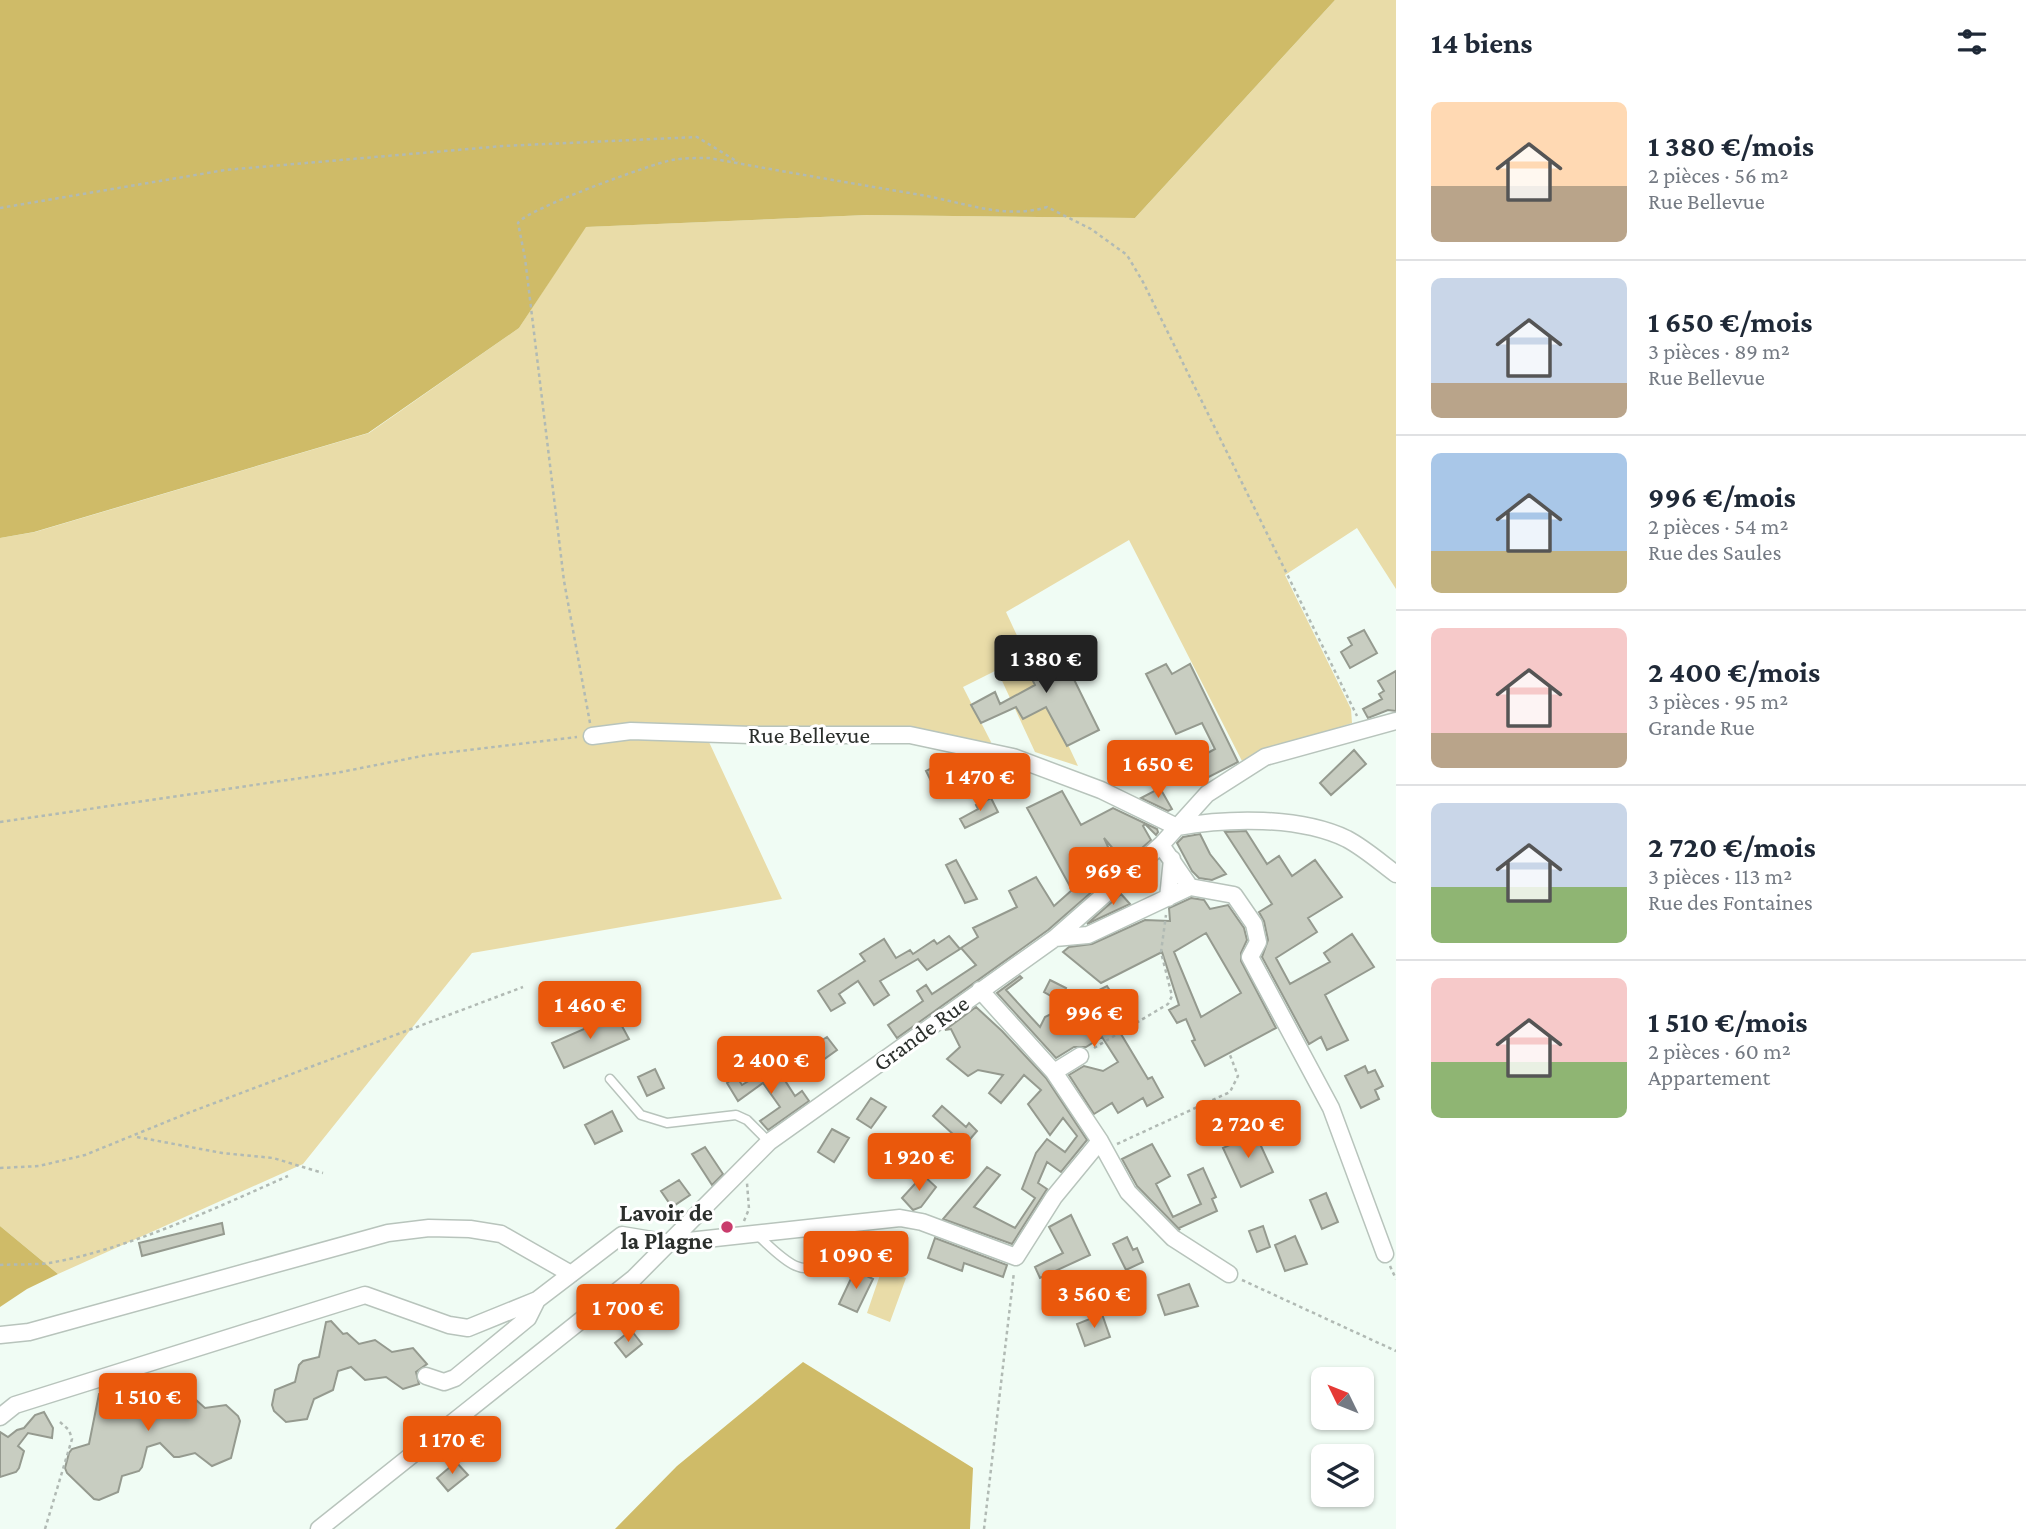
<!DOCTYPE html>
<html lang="fr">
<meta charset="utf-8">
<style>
body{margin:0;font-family:"Crimson Pro",serif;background:#f2f2f3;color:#1f2937;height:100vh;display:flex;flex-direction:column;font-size:26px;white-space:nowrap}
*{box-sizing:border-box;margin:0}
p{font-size:23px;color:#747a83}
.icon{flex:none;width:38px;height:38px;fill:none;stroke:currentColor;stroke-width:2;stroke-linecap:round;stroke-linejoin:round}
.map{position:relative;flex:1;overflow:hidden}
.sheet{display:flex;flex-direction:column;background:#fff;width:630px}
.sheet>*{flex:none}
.needle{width:46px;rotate:313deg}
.fabs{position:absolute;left:1311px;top:1367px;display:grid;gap:14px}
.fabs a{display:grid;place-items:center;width:63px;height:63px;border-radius:10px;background:#fff;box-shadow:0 2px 5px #0004;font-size:35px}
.price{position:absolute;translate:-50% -60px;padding:0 16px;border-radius:7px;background:#ea580c;color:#fff;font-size:23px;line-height:46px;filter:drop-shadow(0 2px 4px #0008)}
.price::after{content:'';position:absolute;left:50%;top:42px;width:21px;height:16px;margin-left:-10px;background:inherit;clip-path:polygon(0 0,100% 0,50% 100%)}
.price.active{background:#222;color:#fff}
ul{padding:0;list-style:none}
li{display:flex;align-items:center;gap:21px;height:175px;padding:0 35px}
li+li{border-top:2px solid #e0e1e3}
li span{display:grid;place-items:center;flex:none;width:196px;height:140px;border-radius:10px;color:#555}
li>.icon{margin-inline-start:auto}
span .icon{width:84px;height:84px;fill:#fffc;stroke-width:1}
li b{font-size:30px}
h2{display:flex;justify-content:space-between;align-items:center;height:84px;padding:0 35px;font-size:30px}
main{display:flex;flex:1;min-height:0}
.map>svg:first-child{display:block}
.green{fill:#e9dca8}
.forest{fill:#cfbb68}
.water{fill:#97e8ff}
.building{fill:#c8cdc1;stroke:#959a8f;stroke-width:2;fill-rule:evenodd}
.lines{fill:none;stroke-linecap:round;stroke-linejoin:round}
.service-casing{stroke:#b8c4bc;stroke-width:11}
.minor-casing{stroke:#b8c4bc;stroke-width:19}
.path{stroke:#b1bab4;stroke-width:2.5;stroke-dasharray:3.5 3.5;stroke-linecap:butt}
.service{stroke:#fff;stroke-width:8}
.minor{stroke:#fff;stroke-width:16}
.poi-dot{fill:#c93c6c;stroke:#fff;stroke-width:2.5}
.labels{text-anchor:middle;stroke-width:6;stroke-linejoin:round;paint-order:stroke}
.street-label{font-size:24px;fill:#2b2f2c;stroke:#fff}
.poi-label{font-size:24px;font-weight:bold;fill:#2b2f2c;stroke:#fff;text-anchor:end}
</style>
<main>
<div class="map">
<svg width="1396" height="1529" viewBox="0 0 1396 1529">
<rect width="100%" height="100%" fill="#f0fcf4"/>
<path class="green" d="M 1335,0 L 1396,0 L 1396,589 L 1357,528 L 1285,575 L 1351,709 L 1352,723 L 1242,761 L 1129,540 L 1006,612 L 1078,766 L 1035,752 L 997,670 L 963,687 L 991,742 L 985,754 L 918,742 L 777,740 L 709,742 L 782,899 L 472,953 L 303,1164 L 58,1274 L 0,1226 L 0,538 L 35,532 L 369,433 L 519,328 L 585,227 L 867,215 L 1135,218 Z
M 882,1269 L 906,1278 L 890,1322 L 867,1313 Z"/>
<path class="forest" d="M 0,0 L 1335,0 L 1135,218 L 867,215 L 586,227 L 519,328 L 368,433 L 34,532 L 0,538 Z
M 0,1226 L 58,1274 L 27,1289 L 0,1307 Z
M 803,1362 L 973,1468 L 970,1529 L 615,1529 L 677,1466 Z"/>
<path class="water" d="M 857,1231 L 897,1247 L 892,1260 L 851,1244 Z"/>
<path class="building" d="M 1364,630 L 1377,653 L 1350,668 L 1341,652 L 1352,645 L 1348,638 Z
M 1053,637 L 1099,730 L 1067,746 L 1046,707 L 1023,719 L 1016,707 L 981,723 L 971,705 L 995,692 L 1000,704 L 1035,685 L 1019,653 Z
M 1166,664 L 1172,674 L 1190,664 L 1238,762 L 1199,782 L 1189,763 L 1215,749 L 1202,723 L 1176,734 L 1146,674 Z
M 1396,671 L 1396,711 L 1388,710 L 1368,718 L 1363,709 L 1382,699 L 1379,694 L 1384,691 L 1378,681 Z
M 1354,750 L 1366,764 L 1331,795 L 1320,783 Z
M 956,756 L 971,759 L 973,763 L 932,783 L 926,771 Z
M 1160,788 L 1172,809 L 1168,811 L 1141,798 Z
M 1062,791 L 1081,825 L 1113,808 L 1157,829 L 1158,832 L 1156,835 L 1145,824 L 1143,826 L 1151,840 L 1125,863 L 1104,838 L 1118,869 L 1048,930 L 897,1038 L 888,1025 L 923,1001 L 917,991 L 926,985 L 932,994 L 976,965 L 961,948 L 978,937 L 973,928 L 1017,907 L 1009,891 L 1036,877 L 1054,906 L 1072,890 L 1027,808 Z
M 991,798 L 998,812 L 965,828 L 960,819 L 978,809 L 976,805 Z
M 1246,831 L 1267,864 L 1279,856 L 1292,876 L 1315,860 L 1342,897 L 1308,918 L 1317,932 L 1276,958 L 1290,984 L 1330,962 L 1324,953 L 1352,934 L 1374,967 L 1325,995 L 1348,1040 L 1327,1050 L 1321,1037 L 1309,1044 L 1262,957 L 1268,940 L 1264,921 L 1259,912 L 1272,904 L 1225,832 Z
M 1200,834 L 1210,854 L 1226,874 L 1212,880 L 1199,878 L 1192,871 L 1177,843 L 1183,837 Z
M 956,860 L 977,899 L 965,903 L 946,865 Z
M 1121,894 L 1130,904 L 1087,924 Z
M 1191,898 L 1204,900 L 1210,909 L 1228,905 L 1244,928 L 1247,940 L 1241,953 L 1241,961 L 1276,1028 L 1205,1066 L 1192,1041 L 1195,1040 L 1186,1019 L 1177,1023 L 1169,1010 L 1179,1005 L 1162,952 L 1101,983 L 1063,952 L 1069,947 L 1092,944 L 1145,920 L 1170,921 L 1169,908 ZM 1206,933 L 1241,993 L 1201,1017 L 1174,952 Z
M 949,936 L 960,949 L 927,970 L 918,959 L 880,981 L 889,995 L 874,1005 L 858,981 L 839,994 L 845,1003 L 831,1011 L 818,991 L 865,961 L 860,954 L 884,939 L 896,958 L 910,950 L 913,954 L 934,940 L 937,944 Z
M 1020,976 L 1022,978 L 1006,990 L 1040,1027 L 1045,1017 L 1107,986 L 1130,1022 L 1118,1029 L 1148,1079 L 1152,1077 L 1163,1097 L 1147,1106 L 1143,1098 L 1118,1113 L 1112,1103 L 1094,1114 L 1069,1075 L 1084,1066 L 1103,1071 L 1118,1062 L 1102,1037 L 1086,1047 L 1074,1047 L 1056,1058 L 997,993 Z
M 1050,980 L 1066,988 L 1060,1001 L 1044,992 Z
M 976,1007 L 1002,1031 L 1046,1078 L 1087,1140 L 1061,1172 L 1047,1162 L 1038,1183 L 1047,1189 L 1012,1244 L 943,1219 L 987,1167 L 1000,1175 L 974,1207 L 1015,1228 L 1035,1198 L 1022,1189 L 1036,1153 L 1047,1139 L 1065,1152 L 1077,1136 L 1063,1118 L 1050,1135 L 1028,1104 L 1041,1090 L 1024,1075 L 1001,1103 L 989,1093 L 1003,1075 L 978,1070 L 968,1076 L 947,1059 L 960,1047 L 951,1029 L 945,1030 Z
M 616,1015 L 629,1039 L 564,1068 L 552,1043 Z
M 827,1037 L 837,1050 L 816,1065 L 806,1050 Z
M 1365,1066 L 1368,1073 L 1375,1070 L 1383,1086 L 1375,1090 L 1379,1099 L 1361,1108 L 1345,1076 Z
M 655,1069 L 664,1088 L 647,1096 L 638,1077 Z
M 768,1069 L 776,1080 L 782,1076 L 795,1096 L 802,1091 L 809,1101 L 768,1130 L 760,1121 L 780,1107 L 763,1083 L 738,1101 L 727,1083 L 736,1076 L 742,1085 Z
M 871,1098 L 886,1107 L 871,1128 L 857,1119 Z
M 942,1106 L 966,1127 L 969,1123 L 977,1131 L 965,1145 L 933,1116 Z
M 612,1111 L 622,1131 L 595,1144 L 585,1125 Z
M 832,1129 L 849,1138 L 834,1162 L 818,1152 Z
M 1255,1133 L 1273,1172 L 1241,1187 L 1223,1148 Z
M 1152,1144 L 1170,1176 L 1156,1184 L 1173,1217 L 1201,1204 L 1188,1175 L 1203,1168 L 1216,1197 L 1212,1199 L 1217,1211 L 1179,1228 L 1180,1230 L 1137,1186 L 1122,1159 Z
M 705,1147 L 723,1174 L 712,1185 L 692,1154 Z
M 923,1175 L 936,1187 L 921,1207 L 913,1210 L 902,1198 Z
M 679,1180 L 690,1195 L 672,1207 L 661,1191 Z
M 1326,1193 L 1338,1222 L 1322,1229 L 1310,1200 Z
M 1071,1215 L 1090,1255 L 1040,1278 L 1035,1267 L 1063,1253 L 1049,1227 Z
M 222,1223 L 224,1234 L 142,1256 L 139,1243 Z
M 1263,1226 L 1270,1247 L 1257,1252 L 1249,1231 Z
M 1295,1236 L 1307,1264 L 1285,1271 L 1275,1245 Z
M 1127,1237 L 1133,1250 L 1137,1248 L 1143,1262 L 1126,1270 L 1113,1244 Z
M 935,1238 L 1007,1265 L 1003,1277 L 964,1263 L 962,1271 L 928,1258 Z
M 855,1270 L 873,1279 L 857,1312 L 839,1304 Z
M 1189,1284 L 1198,1306 L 1165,1315 L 1158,1295 Z
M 1102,1314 L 1110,1337 L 1085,1346 L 1077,1324 Z
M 331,1321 L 343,1334 L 347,1333 L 359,1344 L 375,1340 L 392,1352 L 413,1348 L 427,1364 L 416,1372 L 419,1384 L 403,1389 L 386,1377 L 365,1380 L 351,1367 L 338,1371 L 333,1390 L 314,1399 L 307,1419 L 286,1422 L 274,1411 L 272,1405 L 275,1390 L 295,1382 L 299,1365 L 303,1361 L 319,1357 L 326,1322 Z
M 631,1330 L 642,1344 L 626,1357 L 615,1343 Z
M 167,1374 L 205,1408 L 226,1405 L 238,1416 L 240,1421 L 231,1458 L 212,1466 L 195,1453 L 179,1457 L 174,1457 L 160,1443 L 147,1447 L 142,1467 L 139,1471 L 122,1476 L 118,1492 L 99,1500 L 94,1499 L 67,1473 L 65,1468 L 69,1453 L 72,1449 L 89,1444 L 99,1394 L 141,1379 L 147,1384 L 153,1378 Z
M 44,1412 L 53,1428 L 52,1438 L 28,1433 L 18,1446 L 24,1451 L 19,1468 L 16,1472 L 0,1477 L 0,1432 L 8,1437 L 17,1430 L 24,1428 L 35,1415 Z
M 456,1462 L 468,1475 L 448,1491 L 437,1478 Z"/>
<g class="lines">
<g class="service-casing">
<path id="service" d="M 610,1079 L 641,1115 L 667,1123 L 736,1115 L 747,1120 L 769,1142
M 756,1234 C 774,1249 804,1287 824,1257 L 824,1246 L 811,1228"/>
</g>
<g class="minor-casing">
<path id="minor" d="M 592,736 L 631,731 L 751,735 L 910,735 L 1013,757 L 1101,790 L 1177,827
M 1177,827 C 1228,818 1299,816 1347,839 C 1364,848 1380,862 1396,874
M 1161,845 L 1190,887 L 1234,895 L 1254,924 L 1258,942 L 1250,957 L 1331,1108 L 1385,1254
M 1168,898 L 1172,859
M 1055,938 L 1088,935 L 1190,887
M 980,990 L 1054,1072 L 1100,1141 L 1128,1192 L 1173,1238 L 1229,1274
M 1054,1072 L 1080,1056
M 0,1335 L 29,1332 L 388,1233 L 429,1228 L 470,1229 L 501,1234 L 571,1274
M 426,1376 L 444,1382 L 455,1378 L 528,1318 L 537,1300
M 0,1417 L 15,1405 L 365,1295 L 449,1325 L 468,1328 L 537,1300 L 622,1235 L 670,1243 L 900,1218 L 922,1222 L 1016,1257 L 1054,1197 L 1100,1141
M 319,1529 L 634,1278 L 769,1142 L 1055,938 L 1161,845 L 1207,794 L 1265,757 L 1396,721"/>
</g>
<path class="path" d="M 0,208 L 225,170 L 503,146 L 697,137 L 738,162
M 590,723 L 564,581 L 525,258 L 518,223 C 527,209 651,164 672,160 C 684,158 697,158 709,158 C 780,171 850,183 921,195 C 963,202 1004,220 1047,207 L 1091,229 L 1127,255 L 1143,282 L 1357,716
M 0,822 L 336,773 L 427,755 L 577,737
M 1094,1048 L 1168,1004 L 1172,996 L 1161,952 L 1166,915
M 137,1137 L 222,1153 L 273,1158 L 323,1173
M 1117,1144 L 1230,1092 L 1238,1076 L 1230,1055
M 0,1168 L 39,1166 L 85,1155 L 188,1113 L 523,987
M 744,1221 L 749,1209 L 747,1183
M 0,1265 C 16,1264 33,1265 49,1263 C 126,1250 216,1208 288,1176
M 1390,1266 L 1396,1279
M 1242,1280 L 1396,1351
M 45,1529 L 72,1439 L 69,1430 L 60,1422
M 984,1529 L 1014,1272"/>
<use href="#service" class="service"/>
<use href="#minor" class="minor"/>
</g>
<circle class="poi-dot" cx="727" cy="1227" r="7"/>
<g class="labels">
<g class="street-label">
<text x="809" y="743">Rue Bellevue</text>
<text transform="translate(921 1033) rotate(-36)" y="8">Grande Rue</text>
</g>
<g class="poi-label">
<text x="713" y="1221">Lavoir de<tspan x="713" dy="28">la Plagne</tspan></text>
</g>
</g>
</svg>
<div class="fabs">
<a><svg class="needle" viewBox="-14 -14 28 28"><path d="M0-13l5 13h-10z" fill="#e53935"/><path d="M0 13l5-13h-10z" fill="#747a83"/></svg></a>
<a><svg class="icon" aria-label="layers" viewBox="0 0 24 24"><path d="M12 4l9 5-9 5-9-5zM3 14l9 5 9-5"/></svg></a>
</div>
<b class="price active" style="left:1046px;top:695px">1 380 €</b>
<b class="price" style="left:1158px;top:800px">1 650 €</b>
<b class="price" style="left:980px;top:813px">1 470 €</b>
<b class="price" style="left:1113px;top:907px">969 €</b>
<b class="price" style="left:590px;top:1041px">1 460 €</b>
<b class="price" style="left:1094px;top:1049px">996 €</b>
<b class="price" style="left:771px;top:1096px">2 400 €</b>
<b class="price" style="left:1248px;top:1160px">2 720 €</b>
<b class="price" style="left:919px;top:1193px">1 920 €</b>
<b class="price" style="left:856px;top:1291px">1 090 €</b>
<b class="price" style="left:1094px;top:1330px">3 560 €</b>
<b class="price" style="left:628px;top:1344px">1 700 €</b>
<b class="price" style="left:148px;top:1433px">1 510 €</b>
<b class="price" style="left:452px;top:1476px">1 170 €</b>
</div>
<section class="sheet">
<h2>14 biens<svg class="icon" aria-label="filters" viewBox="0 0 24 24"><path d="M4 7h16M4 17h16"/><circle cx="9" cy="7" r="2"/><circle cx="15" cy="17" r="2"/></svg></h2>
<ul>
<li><span style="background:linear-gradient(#ffd9b3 60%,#b9a48a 0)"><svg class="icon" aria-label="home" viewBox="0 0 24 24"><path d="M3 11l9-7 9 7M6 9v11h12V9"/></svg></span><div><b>1 380 €/mois</b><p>2 pièces · 56 m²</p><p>Rue Bellevue</p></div></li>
<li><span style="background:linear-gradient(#c9d6e8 75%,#b9a48a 0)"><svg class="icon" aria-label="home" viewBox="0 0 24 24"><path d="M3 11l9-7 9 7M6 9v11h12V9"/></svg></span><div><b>1 650 €/mois</b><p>3 pièces · 89 m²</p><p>Rue Bellevue</p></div></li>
<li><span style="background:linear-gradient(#a9c7e8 70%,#c2b280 0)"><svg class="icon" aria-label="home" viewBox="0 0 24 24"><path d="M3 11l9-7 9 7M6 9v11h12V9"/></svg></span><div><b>996 €/mois</b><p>2 pièces · 54 m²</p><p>Rue des Saules</p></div></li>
<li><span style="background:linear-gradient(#f6c9c9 75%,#b9a48a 0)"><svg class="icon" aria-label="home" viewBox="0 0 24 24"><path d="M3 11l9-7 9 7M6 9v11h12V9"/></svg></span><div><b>2 400 €/mois</b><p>3 pièces · 95 m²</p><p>Grande Rue</p></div></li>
<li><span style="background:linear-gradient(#c9d6e8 60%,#8fb573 0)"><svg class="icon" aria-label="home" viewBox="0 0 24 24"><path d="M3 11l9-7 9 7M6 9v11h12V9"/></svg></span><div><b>2 720 €/mois</b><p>3 pièces · 113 m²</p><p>Rue des Fontaines</p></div></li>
<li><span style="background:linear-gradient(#f6c9c9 60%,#8fb573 0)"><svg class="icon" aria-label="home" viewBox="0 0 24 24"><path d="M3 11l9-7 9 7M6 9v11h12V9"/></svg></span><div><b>1 510 €/mois</b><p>2 pièces · 60 m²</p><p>Appartement</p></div></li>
</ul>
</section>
</main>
